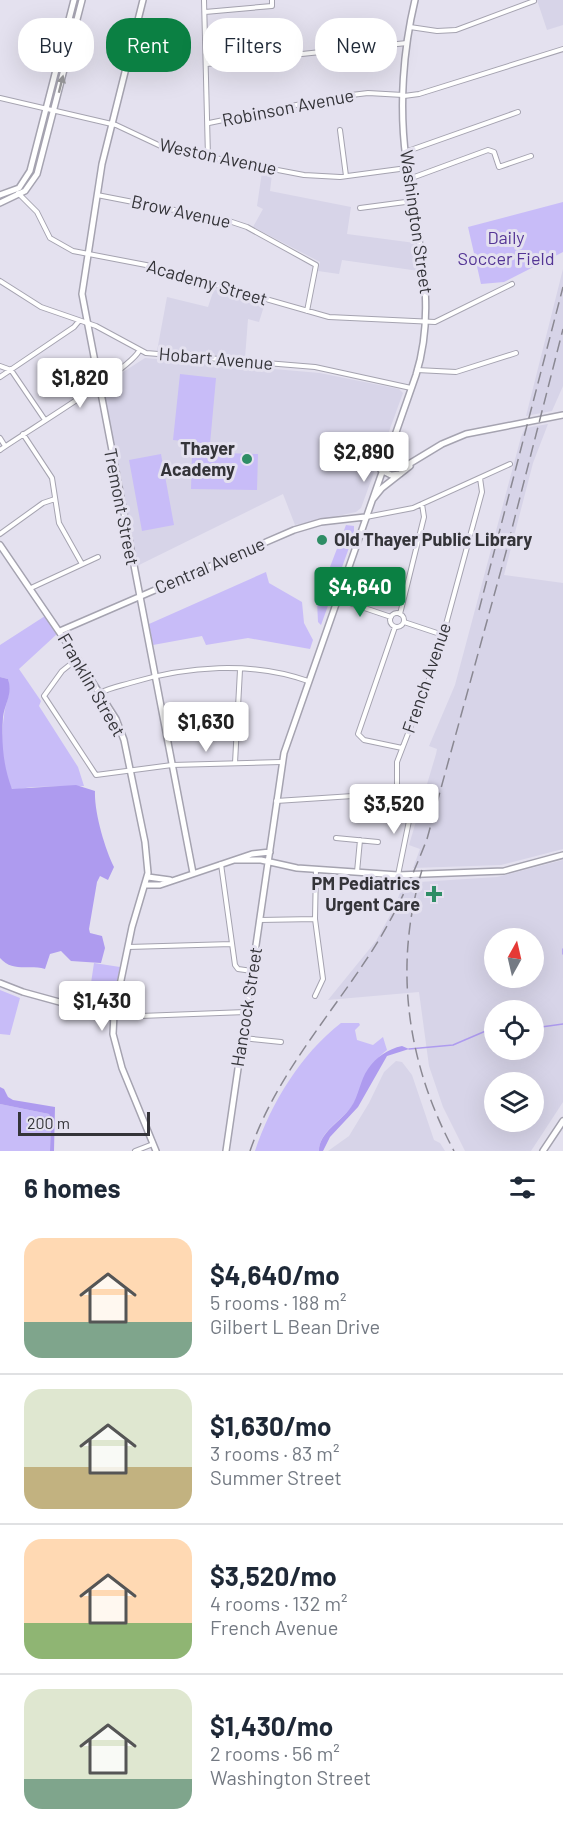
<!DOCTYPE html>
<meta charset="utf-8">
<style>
body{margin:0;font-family:Barlow,sans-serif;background:#f2f2f3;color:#1f2937;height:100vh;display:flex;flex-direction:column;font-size:22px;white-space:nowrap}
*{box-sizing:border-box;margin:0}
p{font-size:20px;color:#747a83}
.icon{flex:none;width:33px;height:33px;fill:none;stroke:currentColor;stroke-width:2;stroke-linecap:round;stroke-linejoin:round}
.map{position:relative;height:1151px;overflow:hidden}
.panel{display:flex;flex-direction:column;background:#fff;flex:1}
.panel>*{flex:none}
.top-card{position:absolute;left:18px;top:18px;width:528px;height:54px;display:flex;gap:12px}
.needle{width:39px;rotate:8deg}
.fabs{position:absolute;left:484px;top:928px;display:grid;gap:12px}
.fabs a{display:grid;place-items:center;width:60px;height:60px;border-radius:50%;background:#fff;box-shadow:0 6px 24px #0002;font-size:30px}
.scale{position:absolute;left:18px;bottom:15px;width:132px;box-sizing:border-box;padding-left:6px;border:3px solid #343439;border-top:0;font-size:16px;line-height:21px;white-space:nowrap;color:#343439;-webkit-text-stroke:4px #e4e1ef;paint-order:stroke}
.price{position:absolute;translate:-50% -51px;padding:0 14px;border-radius:6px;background:#fff;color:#222;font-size:20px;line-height:39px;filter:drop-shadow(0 2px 3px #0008)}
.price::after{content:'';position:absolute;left:50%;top:36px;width:18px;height:14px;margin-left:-9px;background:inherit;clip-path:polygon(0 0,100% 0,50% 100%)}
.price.on{background:#0b8043;color:#fff}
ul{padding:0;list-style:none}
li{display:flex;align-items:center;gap:18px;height:150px;padding:0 24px}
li+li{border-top:2px solid #e0e1e3}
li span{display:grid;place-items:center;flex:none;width:168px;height:120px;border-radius:18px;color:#555}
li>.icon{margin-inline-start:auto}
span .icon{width:72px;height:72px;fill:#fffc;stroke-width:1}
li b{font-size:26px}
h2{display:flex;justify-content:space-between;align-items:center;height:72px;padding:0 24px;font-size:26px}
.tag{padding:0 21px;border-radius:24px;background:#fff;box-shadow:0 6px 24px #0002;font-size:21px;line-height:54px}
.tag.on{background:#0b8043;color:#fff}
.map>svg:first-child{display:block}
.built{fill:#d7d4e8;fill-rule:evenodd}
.green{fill:#c8bcf8}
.water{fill:#ae9bef}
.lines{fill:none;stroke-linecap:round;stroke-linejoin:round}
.stream{stroke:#ae9bef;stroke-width:1.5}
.street-casing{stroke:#a5a3b0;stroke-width:6}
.secondary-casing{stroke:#a5a3b0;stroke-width:8}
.street{stroke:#fff;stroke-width:4}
.secondary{stroke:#fff;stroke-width:5}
.rail{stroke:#8a8892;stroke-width:1.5;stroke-dasharray:12 6;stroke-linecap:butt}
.oneway{fill:#9a9a9c}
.poi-dot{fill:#2e8d65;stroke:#e4e1ef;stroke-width:2}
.labels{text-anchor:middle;stroke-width:6;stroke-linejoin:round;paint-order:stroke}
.street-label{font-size:18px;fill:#343439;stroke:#e4e1ef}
.park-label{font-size:18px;fill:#543595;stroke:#e4e1ef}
.poi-label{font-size:18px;font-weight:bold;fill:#343439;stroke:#e4e1ef;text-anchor:end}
</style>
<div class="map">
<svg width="563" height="1151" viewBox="0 0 563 1151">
<rect width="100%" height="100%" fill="#e4e1ef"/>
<path class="built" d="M 537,0 L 563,0 L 563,25 L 547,30 Z
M 262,172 L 272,174 L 270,191 L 351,207 L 347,234 L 415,243 L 419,271 L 342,260 L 339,274 L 318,271 L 320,262 L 253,227 L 263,209 L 257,206 Z
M 563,269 L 563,386 L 552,411 L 526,416 Z
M 214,289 L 265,303 L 259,322 L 248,319 L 245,358 L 157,351 L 167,297 L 208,307 Z
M 145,358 L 320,373 L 399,389 L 403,393 L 361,508 L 356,512 L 295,525 L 283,494 L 137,566 L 103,385 Z
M 548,424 L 533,463 L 504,575 L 563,583 L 563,849 L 501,865 L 413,868 L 420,849 L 409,845 L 436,754 L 437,749 L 429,746 L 455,685 L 521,437 L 525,428 Z
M 563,860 L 563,1102 L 531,1151 L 465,1151 L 443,1107 L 429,1066 L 419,992 L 328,1000 L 376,941 L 393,910 L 404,883 L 497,877 ZM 495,939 L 534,939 L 534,978 L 495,978 ZM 495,1011 L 534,1011 L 534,1050 L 495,1050 ZM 495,1083 L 534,1083 L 534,1122 L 495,1122 Z
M 396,1061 L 402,1062 L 412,1075 L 434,1140 L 440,1143 L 445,1151 L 328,1151 L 349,1136 L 369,1103 L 384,1072 Z"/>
<path class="green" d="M 563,202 L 563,252 L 504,282 L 481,284 L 468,227 Z
M 180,374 L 216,378 L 210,444 L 173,440 Z
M 192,452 L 258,454 L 257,490 L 191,489 Z
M 161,454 L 174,525 L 142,531 L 129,460 Z
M 346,525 L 354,526 L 354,534 L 321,625 L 318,622 L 317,601 Z
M 266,572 L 269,583 L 302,602 L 304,623 L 313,640 L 310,649 L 248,638 L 206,645 L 202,636 L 153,645 L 149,624 Z
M 45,616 L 57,634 L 19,669 L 41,701 L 39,706 L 78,767 L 84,786 L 32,787 L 13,790 C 0,773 1,737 4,716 C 5,703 12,693 8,679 L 0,677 L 0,645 Z
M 94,963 L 120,967 C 117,986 111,1002 88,1003 Z
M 0,990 L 20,998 L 10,1035 L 0,1034 Z
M 341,1023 L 359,1023 L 360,1025 L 355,1030 L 357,1040 L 373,1045 L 383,1037 L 387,1050 C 366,1065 365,1086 352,1106 C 342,1121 319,1131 319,1151 L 255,1151 C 271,1103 301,1054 341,1023 Z
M 0,1104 L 49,1114 L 51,1119 L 50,1151 L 0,1151 Z"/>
<path class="water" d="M 0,677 L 8,679 C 13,694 5,703 3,717 C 1,746 4,768 12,789 L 76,785 L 95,791 C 94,812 105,849 114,867 L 108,880 L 100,876 L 97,882 L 89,929 L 90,933 L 102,936 L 105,948 L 101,963 L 71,961 L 61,951 L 50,954 L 45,969 C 29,964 13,973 0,958 Z
M 402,1046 L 409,1049 L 387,1056 L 358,1107 L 330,1137 L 323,1151 L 319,1151 C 319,1132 341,1122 351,1107 C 359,1096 360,1080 368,1069 C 376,1057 388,1049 402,1046 Z
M 0,1087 L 4,1089 L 8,1097 L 13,1100 L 55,1107 L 54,1151 L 50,1151 L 51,1119 L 49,1114 L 0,1104 Z"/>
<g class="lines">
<path class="stream" d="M 563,949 L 563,954
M 534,1028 L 563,1024
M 409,1049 L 453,1045 L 495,1027"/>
<g class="street-casing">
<path id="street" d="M 204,0 L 208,157
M 205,12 L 272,6 L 272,0
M 410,27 L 437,31 L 456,30 L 534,1
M 207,64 L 407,43
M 404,96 L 419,94 L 563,49
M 0,98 L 116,125 L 167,149 L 304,175 L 340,177 L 407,168
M 209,123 L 335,97 L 368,93 L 403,95
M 340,130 L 346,176
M 405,152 L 518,112
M 409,179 L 488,150 L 494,152 L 499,167 L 531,156
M 18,193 L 37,212 L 50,238 L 73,251 L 146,265 L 329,317 L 435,322 L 512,284
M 97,195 L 226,220 L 247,227 L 316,265 L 307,311
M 360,208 L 413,201
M 0,281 L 41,307 L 96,326 L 146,353 L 315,367 L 411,388
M 0,366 L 11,370 L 45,420
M 417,370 L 456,372 L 516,353
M 0,377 L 74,327 L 79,321
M 23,434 L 52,478 L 59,523 L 82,564
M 0,438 L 5,446
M 0,450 C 24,433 129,370 139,351
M 366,517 L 413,508 L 510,464
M 0,534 L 43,503 L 55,499
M 31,588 L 98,557
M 338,599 L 391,617
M390 620a7 7 0 1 1 14 0a7 7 0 1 1-14 0Z
M 400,614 L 424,517 L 422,504
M 404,622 L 443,635
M 395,627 L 358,734 L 364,740 L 402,748
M 77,659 L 62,671 L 44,696 L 96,775 L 172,765 L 281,762
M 100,693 C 109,688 120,686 130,683 C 187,666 251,661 308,681
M 235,763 L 240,670
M 276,801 L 399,793
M 336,838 L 378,842
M 221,864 L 235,965 L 238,969 L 252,971
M 357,872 L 360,840
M 398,875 L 411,811 L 397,787 L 397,762 L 436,661 L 482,492 L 480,478
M 260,920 L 315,919
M 128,947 L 232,944
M 315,996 L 323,979 L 315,919 L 316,869
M 114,1017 L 246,1012
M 243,1038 L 281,1042
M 135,1151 L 153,1144"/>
</g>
<g class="secondary-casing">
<path id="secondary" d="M 143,0 L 102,164 L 82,294 L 193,873
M 0,195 L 19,188 L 30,171 L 74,0
M 0,203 L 25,191 L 37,174 L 82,0
M 389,451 L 395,461 L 406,464
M 381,470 L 409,464 L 442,444 L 466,434 L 563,415
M 381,470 L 391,475 L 400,474
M 373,499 L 382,488 L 410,466
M 0,545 L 77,658 L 116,719 L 124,740 L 145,842 L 148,873 L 132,927 L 114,1014 L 113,1034 L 122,1068 L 156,1151
M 60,631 L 294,530 L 321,522 L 365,517
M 236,860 L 261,860 L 297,868 L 398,875 L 504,871 L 563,855
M 148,877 L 170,880
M 147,885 L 160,885 L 252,854 L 270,852
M 0,983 L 23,992 L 114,1017
M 92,1007 L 106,1002 L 119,990
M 96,1007 L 108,1011 L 114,1017
M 226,1151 L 284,753 L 416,375 C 439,301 415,233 406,159 C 399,107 403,50 415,0
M 543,1151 L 563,1121"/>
</g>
<use href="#street" class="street"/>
<use href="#secondary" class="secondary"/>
<path class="rail" d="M 479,610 L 563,287
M 422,870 C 393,967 407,1063 454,1151
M 250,1151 C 275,1078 326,1021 368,957 C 393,920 411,880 427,839 L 506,552 L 563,329"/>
</g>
<defs><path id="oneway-solid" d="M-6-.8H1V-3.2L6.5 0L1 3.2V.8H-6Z" transform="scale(1.5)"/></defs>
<use class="oneway" href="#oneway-solid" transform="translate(61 84) rotate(-76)"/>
<g class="poi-dot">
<circle cx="247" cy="459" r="6"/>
<circle cx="322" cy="540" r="6"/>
<path d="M431 885h6v6h6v6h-6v6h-6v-6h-6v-6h6z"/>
</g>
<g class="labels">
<g class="street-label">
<text transform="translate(288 108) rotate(-11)" y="6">Robinson Avenue</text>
<text transform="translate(218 157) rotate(12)" y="6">Weston Avenue</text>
<text transform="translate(181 212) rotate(12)" y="6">Brow Avenue</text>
<text transform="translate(416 222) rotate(82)" y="6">Washington Street</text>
<text transform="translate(207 283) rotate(16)" y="6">Academy Street</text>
<text transform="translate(216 359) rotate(5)" y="6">Hobart Avenue</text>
<text transform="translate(121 507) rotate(79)" y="6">Tremont Street</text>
<text transform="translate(210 566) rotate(-23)" y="6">Central Avenue</text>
<text transform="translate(427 678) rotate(-71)" y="6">French Avenue</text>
<text transform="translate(91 685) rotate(60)" y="6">Franklin Street</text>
<text transform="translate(247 1007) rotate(-81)" y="6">Hancock Street</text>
</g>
<g class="park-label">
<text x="506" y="244">Daily<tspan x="506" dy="21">Soccer Field</tspan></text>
</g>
<g class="poi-label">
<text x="235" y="455">Thayer<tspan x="235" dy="21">Academy</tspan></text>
<text x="334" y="546" text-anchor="start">Old Thayer Public Library</text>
<text x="420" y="890">PM Pediatrics<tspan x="420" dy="21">Urgent Care</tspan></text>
</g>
</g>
</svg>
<div class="fabs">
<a><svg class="needle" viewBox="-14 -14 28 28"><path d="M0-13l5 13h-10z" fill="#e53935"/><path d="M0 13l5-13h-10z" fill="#747a83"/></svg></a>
<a><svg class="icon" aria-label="locate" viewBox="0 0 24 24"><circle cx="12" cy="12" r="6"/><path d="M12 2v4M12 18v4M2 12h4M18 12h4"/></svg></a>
<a><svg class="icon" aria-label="layers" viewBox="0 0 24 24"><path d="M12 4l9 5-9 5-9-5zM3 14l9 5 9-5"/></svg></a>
</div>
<div class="scale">200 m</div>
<b class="price" style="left:80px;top:409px">$1,820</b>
<b class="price" style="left:364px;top:483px">$2,890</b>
<b class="price on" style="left:360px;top:618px">$4,640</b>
<b class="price" style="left:206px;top:753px">$1,630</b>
<b class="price" style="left:394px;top:835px">$3,520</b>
<b class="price" style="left:102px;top:1032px">$1,430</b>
<div class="top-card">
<a class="tag">Buy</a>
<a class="tag on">Rent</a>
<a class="tag">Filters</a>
<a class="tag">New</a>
</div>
</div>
<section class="panel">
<h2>6 homes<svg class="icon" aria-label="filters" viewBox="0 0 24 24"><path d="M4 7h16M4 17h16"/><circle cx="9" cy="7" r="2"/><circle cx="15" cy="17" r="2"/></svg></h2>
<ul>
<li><span style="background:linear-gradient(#ffd9b3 70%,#7fa58c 0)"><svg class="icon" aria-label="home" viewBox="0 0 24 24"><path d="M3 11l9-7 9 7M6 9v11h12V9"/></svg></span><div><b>$4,640/mo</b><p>5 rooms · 188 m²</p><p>Gilbert L Bean Drive</p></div></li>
<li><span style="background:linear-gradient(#dfe7d0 65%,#c2b280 0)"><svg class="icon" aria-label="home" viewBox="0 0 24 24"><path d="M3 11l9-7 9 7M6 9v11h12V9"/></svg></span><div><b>$1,630/mo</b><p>3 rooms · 83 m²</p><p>Summer Street</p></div></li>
<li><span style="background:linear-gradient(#ffd9b3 70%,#8fb573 0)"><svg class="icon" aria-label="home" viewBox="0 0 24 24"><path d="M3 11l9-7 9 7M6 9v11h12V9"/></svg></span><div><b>$3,520/mo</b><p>4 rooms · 132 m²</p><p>French Avenue</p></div></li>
<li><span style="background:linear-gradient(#dfe7d0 75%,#7fa58c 0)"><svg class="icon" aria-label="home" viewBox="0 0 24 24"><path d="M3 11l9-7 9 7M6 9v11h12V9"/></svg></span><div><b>$1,430/mo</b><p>2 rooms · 56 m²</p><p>Washington Street</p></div></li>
</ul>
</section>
